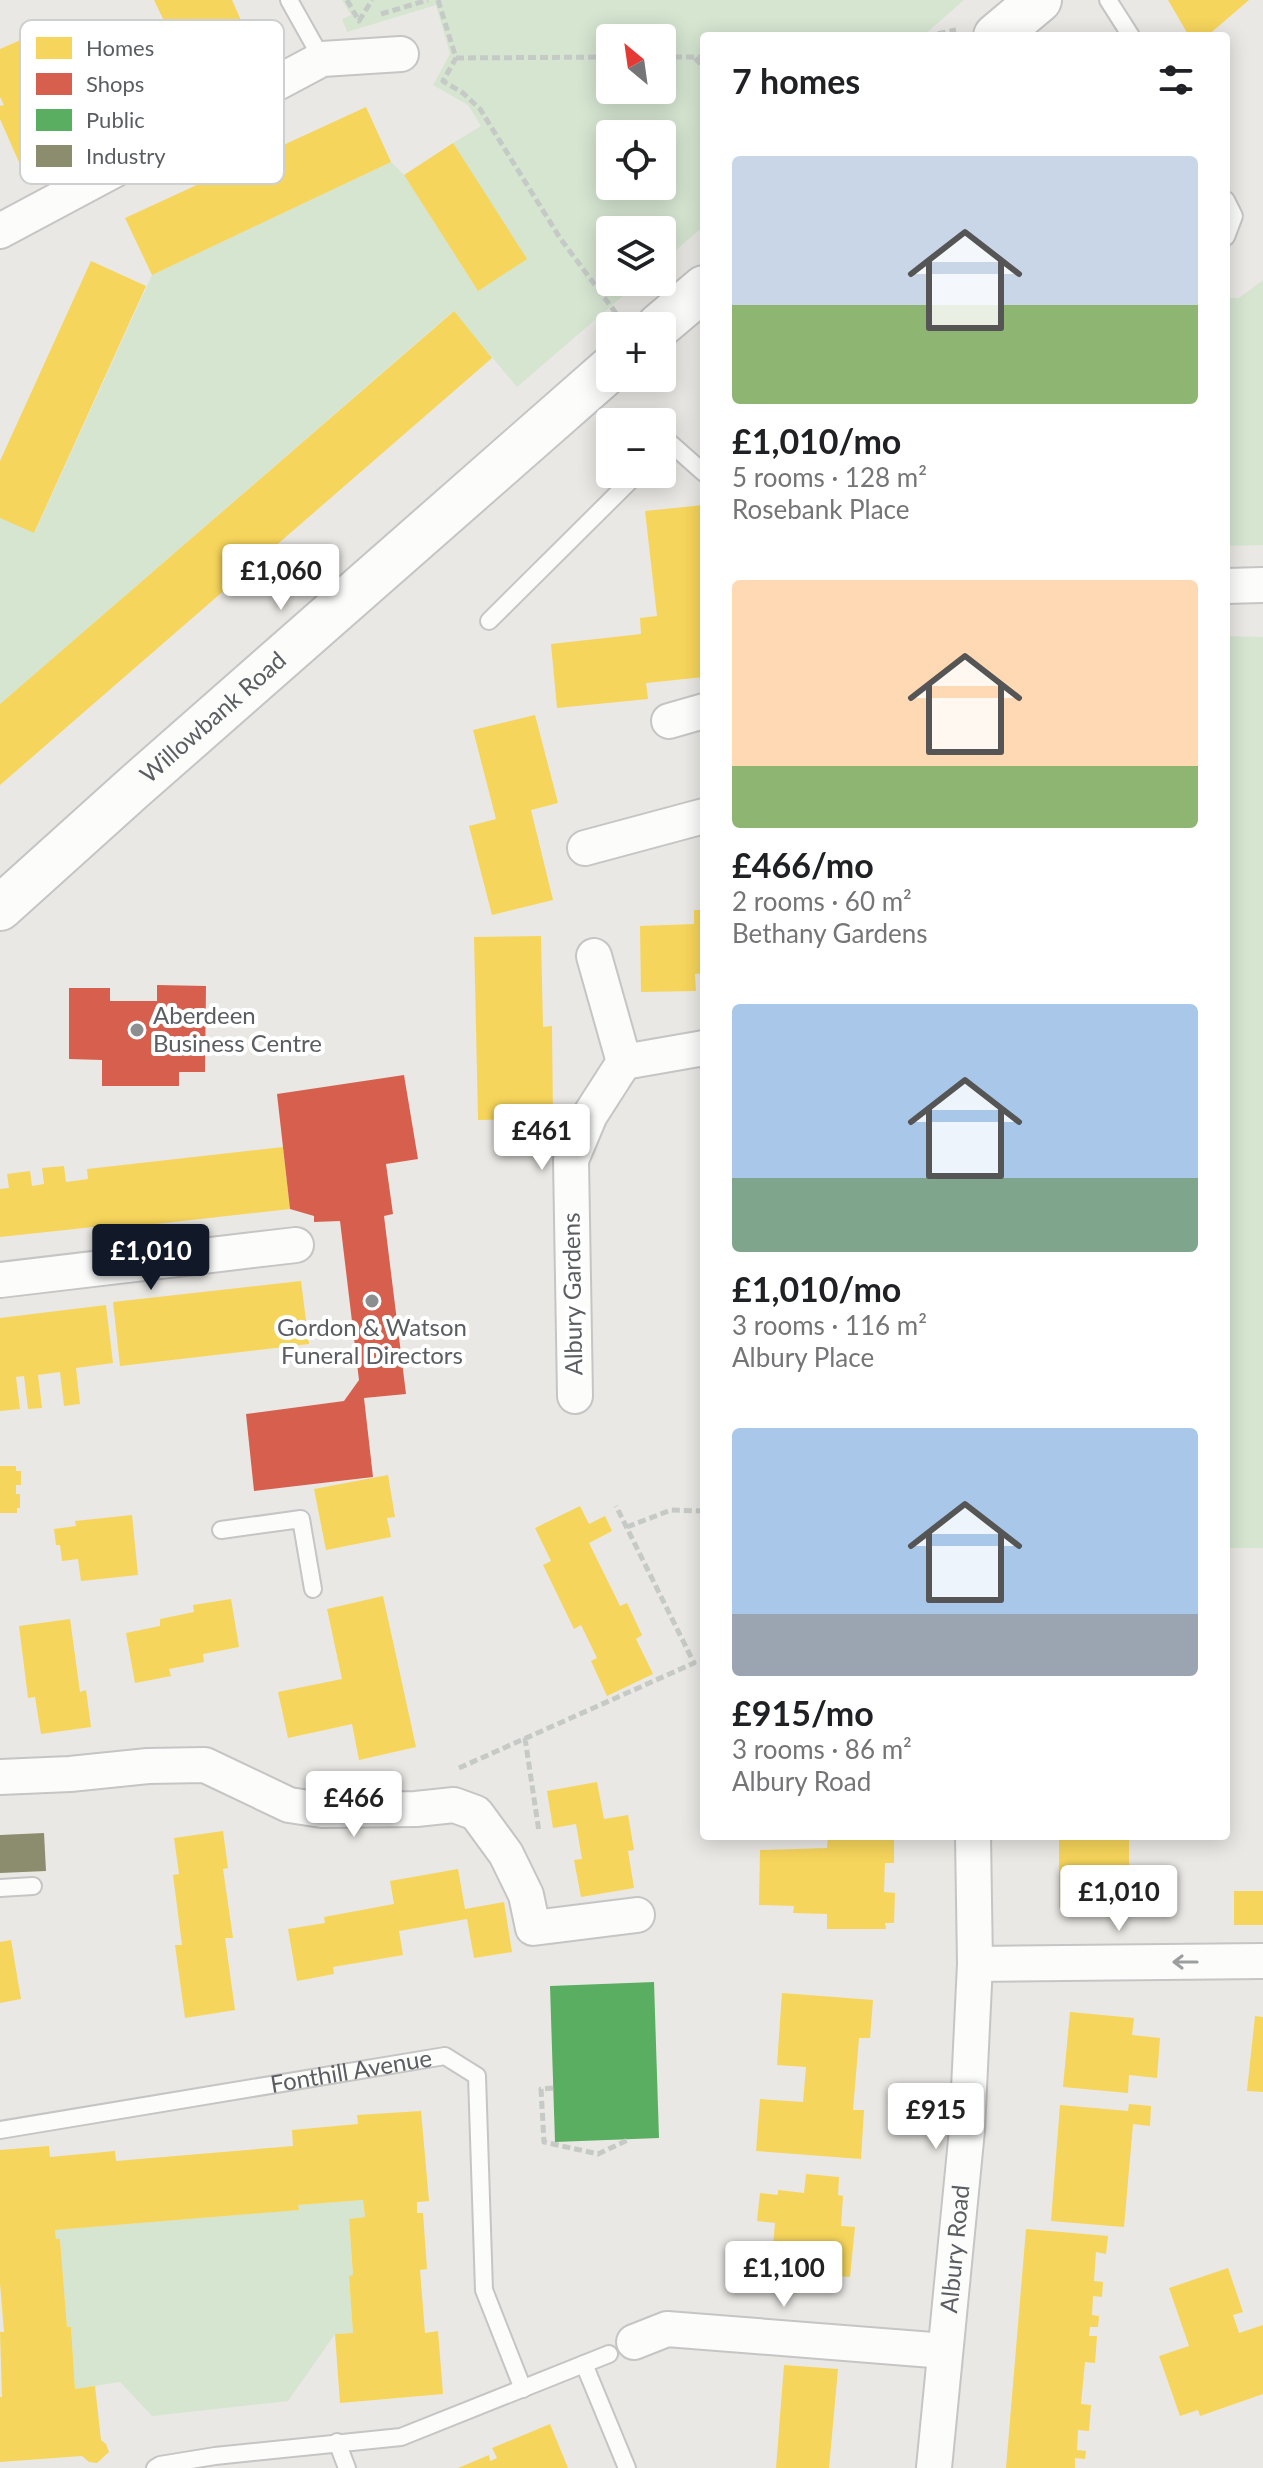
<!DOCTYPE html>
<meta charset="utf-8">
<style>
body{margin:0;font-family:Lato,sans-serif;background:#f6f6f6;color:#202124;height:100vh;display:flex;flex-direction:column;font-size:30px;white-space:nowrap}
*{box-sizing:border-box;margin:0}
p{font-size:26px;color:#757577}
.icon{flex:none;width:44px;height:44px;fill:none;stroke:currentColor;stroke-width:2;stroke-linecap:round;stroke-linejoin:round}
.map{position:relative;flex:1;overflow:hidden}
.panel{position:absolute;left:700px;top:32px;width:530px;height:1808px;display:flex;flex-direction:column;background:#fff;border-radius:8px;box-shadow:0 4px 20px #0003}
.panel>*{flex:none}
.needle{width:52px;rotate:331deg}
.fabs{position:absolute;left:596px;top:24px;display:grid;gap:16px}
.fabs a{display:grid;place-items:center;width:80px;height:80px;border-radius:8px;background:#fff;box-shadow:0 4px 20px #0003;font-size:40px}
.price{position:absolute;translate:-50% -68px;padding:0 18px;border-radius:8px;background:#fff;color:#222;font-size:26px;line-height:52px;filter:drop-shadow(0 2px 4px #0008)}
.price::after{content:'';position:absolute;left:50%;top:48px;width:24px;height:18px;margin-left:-12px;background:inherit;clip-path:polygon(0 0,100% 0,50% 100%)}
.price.active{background:#111827;color:#fff}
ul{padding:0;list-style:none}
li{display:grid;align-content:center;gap:16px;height:424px;padding:0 32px}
li span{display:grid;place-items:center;height:248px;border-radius:8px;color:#555}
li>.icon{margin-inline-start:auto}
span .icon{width:144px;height:144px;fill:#fffc;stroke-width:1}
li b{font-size:34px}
h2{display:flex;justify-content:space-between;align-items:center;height:96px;padding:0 32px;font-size:34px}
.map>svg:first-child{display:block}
.green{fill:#d5e5d0;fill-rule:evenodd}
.homes{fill:#f6d55c}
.shops{fill:#d6604d}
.public{fill:#5aae61}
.industry{fill:#8c8c6e}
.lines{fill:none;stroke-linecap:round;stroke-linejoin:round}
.lane-casing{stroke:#c6c5c5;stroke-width:20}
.street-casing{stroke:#c6c5c5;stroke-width:38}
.secondary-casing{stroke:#c5c5c5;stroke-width:48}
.path{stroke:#c5cac7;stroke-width:5;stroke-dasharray:8 4;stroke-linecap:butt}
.lane{stroke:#fcfcfb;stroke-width:16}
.street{stroke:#fcfcfb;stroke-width:34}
.secondary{stroke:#fcfcfb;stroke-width:44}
.oneway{stroke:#9b9d9f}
.poi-dot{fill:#8c8e90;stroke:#fff;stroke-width:3}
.labels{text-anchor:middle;stroke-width:8;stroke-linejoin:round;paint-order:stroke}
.street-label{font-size:24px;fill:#5a5e62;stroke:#fff}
.poi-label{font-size:24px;fill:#5a5e62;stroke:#fff;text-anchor:start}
.key{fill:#fff;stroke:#cecfd0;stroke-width:2}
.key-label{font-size:22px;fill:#5a5e62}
</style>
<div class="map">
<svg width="1263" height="2468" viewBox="0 0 1263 2468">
<rect width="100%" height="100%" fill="#eae8e4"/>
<path class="green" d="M 342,0 L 964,0 L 923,36 L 704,36 L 704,226 L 662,262 L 662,230 L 610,230 L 610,282 L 639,282 L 517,387 L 453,311 L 0,704 L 0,518 L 35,532 L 152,275 L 391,162 L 404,175 L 478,291 L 453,143 L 481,126 L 468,105 L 433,85 L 450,54 L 436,5 L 347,32 L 342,19 L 351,15 ZM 610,38 L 662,38 L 662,90 L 610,90 ZM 610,134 L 662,134 L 662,186 L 610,186 Z
M 1263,280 L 1263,545 L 1226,546 L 1226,298 L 1239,298 Z
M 1226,636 L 1263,637 L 1263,1548 L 1230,1548 L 1229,1680 L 1226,1680 Z
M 363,2200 L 365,2217 L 349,2219 L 353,2275 L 349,2276 L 353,2333 L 335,2334 L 288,2401 L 152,2416 L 120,2382 L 75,2389 L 71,2327 L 67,2327 L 60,2239 L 56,2239 L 55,2230 L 298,2210 L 298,2205 Z"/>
<path class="homes" d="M 154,0 L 232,0 L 250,41 L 175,74 L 180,83 L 93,122 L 98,135 L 22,169 L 0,119 L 0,106 L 4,105 L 0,97 L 0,49 L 39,32 L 60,80 L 71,76 L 65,63 L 99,48 L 95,38 L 117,28 L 119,34 L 153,19 L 157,27 L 165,23 Z
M 1168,0 L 1249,0 L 1207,36 L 1189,36 Z
M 366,107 L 391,162 L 152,275 L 125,218 Z
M 453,143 L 527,259 L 478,291 L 404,175 Z
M 91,261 L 146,286 L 34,533 L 0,518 L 0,461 Z
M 454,311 L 492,358 L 0,785 L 0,704 Z
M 704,505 L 704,677 L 646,683 L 648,699 L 557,708 L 551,644 L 641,634 L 640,618 L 657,616 L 645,511 Z
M 535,715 L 558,803 L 531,810 L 553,900 L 492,915 L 469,826 L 496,819 L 473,730 Z
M 694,910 L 704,910 L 704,973 L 695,974 L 696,991 L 641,992 L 640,926 L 694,924 Z
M 541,936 L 543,1027 L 552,1026 L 553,1119 L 478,1120 L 474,937 Z
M 283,1147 L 290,1209 L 93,1231 L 93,1227 L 0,1237 L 0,1189 L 9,1188 L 7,1174 L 30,1171 L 32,1186 L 44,1184 L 42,1168 L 64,1166 L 66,1182 L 88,1179 L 87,1169 Z
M 301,1281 L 309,1344 L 120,1366 L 113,1302 Z
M 106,1305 L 113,1363 L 76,1368 L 80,1404 L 64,1406 L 60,1372 L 38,1375 L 42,1408 L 28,1409 L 24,1376 L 16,1377 L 20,1409 L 0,1411 L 0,1318 Z
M 0,1466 L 16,1466 L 16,1471 L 21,1471 L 21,1485 L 16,1485 L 16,1494 L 20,1494 L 20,1508 L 17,1508 L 17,1513 L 0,1513 Z
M 388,1475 L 395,1517 L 387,1518 L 391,1537 L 326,1550 L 314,1489 Z
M 580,1506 L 589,1524 L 605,1516 L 612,1531 L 589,1543 L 620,1606 L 627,1603 L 642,1635 L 636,1639 L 653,1674 L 607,1696 L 591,1661 L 597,1658 L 581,1625 L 574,1629 L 543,1565 L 551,1561 L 535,1528 Z
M 132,1515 L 138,1575 L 81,1581 L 78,1559 L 62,1561 L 60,1545 L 56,1545 L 54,1529 L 76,1526 L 75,1521 Z
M 383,1596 L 416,1747 L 359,1760 L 352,1724 L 288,1738 L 278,1692 L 342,1679 L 327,1609 Z
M 231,1599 L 239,1647 L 203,1654 L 204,1662 L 169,1669 L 171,1676 L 135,1683 L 126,1633 L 160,1626 L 160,1619 L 194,1612 L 193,1605 Z
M 70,1619 L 80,1692 L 86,1690 L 91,1727 L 41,1734 L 35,1697 L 28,1698 L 19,1626 Z
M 597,1782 L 604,1819 L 628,1815 L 634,1850 L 628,1851 L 634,1888 L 581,1897 L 574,1860 L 582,1859 L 576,1824 L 553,1828 L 547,1791 Z
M 223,1831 L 228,1868 L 223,1869 L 233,1938 L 225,1938 L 235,2010 L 185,2018 L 175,1945 L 182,1945 L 173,1875 L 179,1874 L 174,1838 Z
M 828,1836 L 894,1836 L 894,1863 L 885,1863 L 884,1892 L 895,1893 L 894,1923 L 885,1923 L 886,1929 L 827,1929 L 827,1914 L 793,1913 L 794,1906 L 759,1905 L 760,1850 L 827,1848 Z
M 1059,1836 L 1129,1836 L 1129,1867 L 1169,1867 L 1169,1898 L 1152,1898 L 1152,1908 L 1059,1908 Z
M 458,1869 L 465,1909 L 504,1902 L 512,1952 L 474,1958 L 467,1919 L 399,1931 L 403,1955 L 333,1967 L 334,1974 L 297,1981 L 288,1929 L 325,1923 L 324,1917 L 394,1904 L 390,1881 Z
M 1234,1891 L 1263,1891 L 1263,1925 L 1234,1925 Z
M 11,1940 L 21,1999 L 0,2003 L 0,1942 Z
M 782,1993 L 873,2000 L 870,2038 L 859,2038 L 853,2110 L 864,2110 L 861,2159 L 756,2151 L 760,2099 L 803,2102 L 806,2067 L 777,2065 Z
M 1070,2012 L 1134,2018 L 1132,2035 L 1160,2038 L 1157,2078 L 1129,2075 L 1128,2093 L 1063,2087 Z
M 1255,2016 L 1263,2017 L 1263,2092 L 1247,2091 Z
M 1129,2104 L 1151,2106 L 1150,2126 L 1133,2124 L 1124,2227 L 1051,2221 L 1060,2105 L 1128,2111 Z
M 421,2111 L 429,2201 L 417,2202 L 417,2213 L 423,2213 L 427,2269 L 420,2270 L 425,2333 L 438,2331 L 443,2394 L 340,2403 L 335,2334 L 353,2333 L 349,2276 L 353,2275 L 349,2219 L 365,2217 L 363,2200 L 298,2205 L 299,2210 L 55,2230 L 56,2239 L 60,2239 L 67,2327 L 71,2327 L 75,2389 L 95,2386 L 101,2440 L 106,2444 L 109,2452 L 97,2463 L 89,2462 L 82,2456 L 0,2462 L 0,2397 L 2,2397 L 0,2332 L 4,2332 L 0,2283 L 0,2150 L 49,2146 L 50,2157 L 115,2151 L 116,2161 L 293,2146 L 292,2130 L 358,2124 L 357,2115 Z
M 806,2174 L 839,2177 L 838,2195 L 843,2196 L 841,2226 L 855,2227 L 850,2277 L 771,2270 L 775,2223 L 757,2221 L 760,2193 L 778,2195 L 778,2190 L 804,2193 Z
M 1026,2229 L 1108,2236 L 1106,2254 L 1096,2252 L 1094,2281 L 1103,2282 L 1102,2297 L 1093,2296 L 1092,2315 L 1099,2316 L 1098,2327 L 1090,2327 L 1089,2336 L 1097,2336 L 1095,2363 L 1085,2362 L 1081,2404 L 1091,2405 L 1089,2431 L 1078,2430 L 1077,2450 L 1086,2451 L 1085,2459 L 1075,2458 L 1075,2468 L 1006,2468 Z
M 1228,2268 L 1243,2312 L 1233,2315 L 1239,2333 L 1263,2325 L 1263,2394 L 1200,2416 L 1198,2410 L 1180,2416 L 1159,2356 L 1189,2346 L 1169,2288 Z
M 784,2365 L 838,2369 L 829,2468 L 776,2468 Z
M 550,2424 L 568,2468 L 458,2468 L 489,2455 L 490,2461 L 497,2458 L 492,2448 Z"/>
<path class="shops" d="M 157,985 L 206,986 L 205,1072 L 179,1072 L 179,1086 L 102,1086 L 102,1060 L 69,1059 L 69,988 L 110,988 L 110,1001 L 157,1001 Z
M 404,1075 L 418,1159 L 386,1164 L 393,1214 L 384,1216 L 406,1394 L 364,1398 L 373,1477 L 254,1491 L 246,1414 L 344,1401 L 359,1380 L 340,1221 L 314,1222 L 314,1216 L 290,1209 L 277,1094 Z"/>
<path class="public" d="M 654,1982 L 659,2138 L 555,2142 L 550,1986 Z"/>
<path class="industry" d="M 44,1833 L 46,1871 L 0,1873 L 0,1835 Z"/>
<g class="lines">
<g class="lane-casing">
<g id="lane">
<path d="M 289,0 L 322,59"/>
<path d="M 1108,0 L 1131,36"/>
<path d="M 1226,200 L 1234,216 L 1226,237"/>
<path d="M 662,450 L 669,442 L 704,473"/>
<path d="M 489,621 L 637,474"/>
<path d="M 221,1530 L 301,1519 L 313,1589"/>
<path d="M 0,1888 L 33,1886"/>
<path id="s1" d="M 0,2130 L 445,2056 L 477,2076 L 484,2290 L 523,2389"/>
<path d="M 584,2364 L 627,2468"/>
<path d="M 337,2442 L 347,2468"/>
<path d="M 155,2468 L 160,2465 L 215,2456 L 401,2437 L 609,2354"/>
</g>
</g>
<g class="street-casing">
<g id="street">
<path d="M 0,231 L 322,59 L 401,54"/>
<path d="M 1226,586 L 1263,585"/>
<path d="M 669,721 L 704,711"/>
<path d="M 585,848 L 704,816"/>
<path d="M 624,1062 L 704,1048"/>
<path d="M 0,1280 L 296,1245"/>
<path d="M 575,1396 L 571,1160 L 590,1115 L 624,1062 L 594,956"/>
<path d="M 0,1777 L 70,1774 L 148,1766 L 205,1765 L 289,1805 L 322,1810 L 416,1809 L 454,1805 L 476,1813 L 506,1854 L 526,1895 L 533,1928 L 637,1915"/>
<path d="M 975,1964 L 1263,1961"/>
<path d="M 634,2342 L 667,2329 L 945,2351"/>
<path id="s2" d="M 934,2468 L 967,2130 L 975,1964 L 973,1836"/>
</g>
</g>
<g class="secondary-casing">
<g id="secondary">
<path d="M 996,36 L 1039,0"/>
<path d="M 659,326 L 704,288"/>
<path id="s3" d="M 0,908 L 132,789 L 610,369"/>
</g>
</g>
<path class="path" d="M 347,0 L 359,21 L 372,0
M 438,0 L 456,58 L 443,81 L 463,93 L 480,109 L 560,238 L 618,316
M 381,14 L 428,0
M 926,36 L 956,30
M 662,57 L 704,57
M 456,58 L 610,57
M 695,58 L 704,68
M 627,1527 L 671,1510 L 704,1511
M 525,1738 L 539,1832
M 459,1768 L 694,1663 L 616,1506
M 553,2088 L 541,2089 L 544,2142 L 598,2154 L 630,2139"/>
<use href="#lane" class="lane"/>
<use href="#street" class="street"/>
<use href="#secondary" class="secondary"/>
</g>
<defs><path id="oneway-shaft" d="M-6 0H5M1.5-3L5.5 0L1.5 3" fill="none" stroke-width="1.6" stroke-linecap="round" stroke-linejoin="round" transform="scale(2)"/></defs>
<use class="oneway" href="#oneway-shaft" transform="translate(1185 1962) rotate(180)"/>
<g class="poi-dot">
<circle cx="137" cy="1030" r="8"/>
<circle cx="372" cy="1301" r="8"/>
</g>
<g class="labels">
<g class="street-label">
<text dy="8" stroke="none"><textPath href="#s3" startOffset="286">Willowbank Road</textPath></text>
<text transform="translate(573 1294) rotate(-91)" y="8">Albury Gardens</text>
<text dy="8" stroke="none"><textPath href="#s1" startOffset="356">Fonthill Avenue</textPath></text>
<text dy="8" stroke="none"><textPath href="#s2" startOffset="220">Albury Road</textPath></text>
</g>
<g class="poi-label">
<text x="153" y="1024">Aberdeen<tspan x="153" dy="28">Business Centre</tspan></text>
<text x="372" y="1336" text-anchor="middle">Gordon &amp; Watson<tspan x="372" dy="28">Funeral Directors</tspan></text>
</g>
</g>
<rect x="20" y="20" width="264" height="164" rx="12" class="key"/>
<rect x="36" y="37" width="36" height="22" fill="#f6d55c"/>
<rect x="36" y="73" width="36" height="22" fill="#d6604d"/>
<rect x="36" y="109" width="36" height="22" fill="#5aae61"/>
<rect x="36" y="145" width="36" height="22" fill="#8c8c6e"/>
<g class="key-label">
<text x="86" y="56">Homes</text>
<text x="86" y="92">Shops</text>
<text x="86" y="128">Public</text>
<text x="86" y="164">Industry</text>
</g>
</svg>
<div class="fabs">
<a><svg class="needle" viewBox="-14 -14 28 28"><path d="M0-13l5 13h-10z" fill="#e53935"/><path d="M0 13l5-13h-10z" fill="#757577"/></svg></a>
<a><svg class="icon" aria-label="locate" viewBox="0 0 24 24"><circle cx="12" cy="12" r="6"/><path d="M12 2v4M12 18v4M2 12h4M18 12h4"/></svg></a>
<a><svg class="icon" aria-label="layers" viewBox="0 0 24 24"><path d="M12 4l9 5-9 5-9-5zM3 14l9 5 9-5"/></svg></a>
<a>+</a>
<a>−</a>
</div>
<b class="price" style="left:281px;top:612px">£1,060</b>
<b class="price" style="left:542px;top:1172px">£461</b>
<b class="price active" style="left:151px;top:1292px">£1,010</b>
<b class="price" style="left:354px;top:1839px">£466</b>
<b class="price" style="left:1119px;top:1933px">£1,010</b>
<b class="price" style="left:936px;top:2151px">£915</b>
<b class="price" style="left:784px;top:2309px">£1,100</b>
<section class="panel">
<h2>7 homes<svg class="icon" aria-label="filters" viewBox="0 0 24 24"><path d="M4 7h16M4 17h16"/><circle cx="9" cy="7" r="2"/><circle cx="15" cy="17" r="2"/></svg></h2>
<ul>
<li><span style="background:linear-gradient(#c9d6e8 60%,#8fb573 0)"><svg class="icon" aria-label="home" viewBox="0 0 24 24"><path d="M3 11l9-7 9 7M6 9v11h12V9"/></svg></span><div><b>£1,010/mo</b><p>5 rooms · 128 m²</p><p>Rosebank Place</p></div></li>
<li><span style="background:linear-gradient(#ffd9b3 75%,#8fb573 0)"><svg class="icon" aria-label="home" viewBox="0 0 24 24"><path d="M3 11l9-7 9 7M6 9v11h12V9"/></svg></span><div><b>£466/mo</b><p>2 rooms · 60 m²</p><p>Bethany Gardens</p></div></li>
<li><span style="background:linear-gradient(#a9c7e8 70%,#7fa58c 0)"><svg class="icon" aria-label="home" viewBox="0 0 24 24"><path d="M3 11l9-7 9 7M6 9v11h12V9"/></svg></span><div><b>£1,010/mo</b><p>3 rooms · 116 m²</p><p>Albury Place</p></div></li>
<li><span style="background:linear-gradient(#a9c7e8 75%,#9aa5b1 0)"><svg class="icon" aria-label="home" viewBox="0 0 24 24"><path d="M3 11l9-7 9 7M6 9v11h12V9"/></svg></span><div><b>£915/mo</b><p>3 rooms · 86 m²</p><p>Albury Road</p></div></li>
</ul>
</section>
</div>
